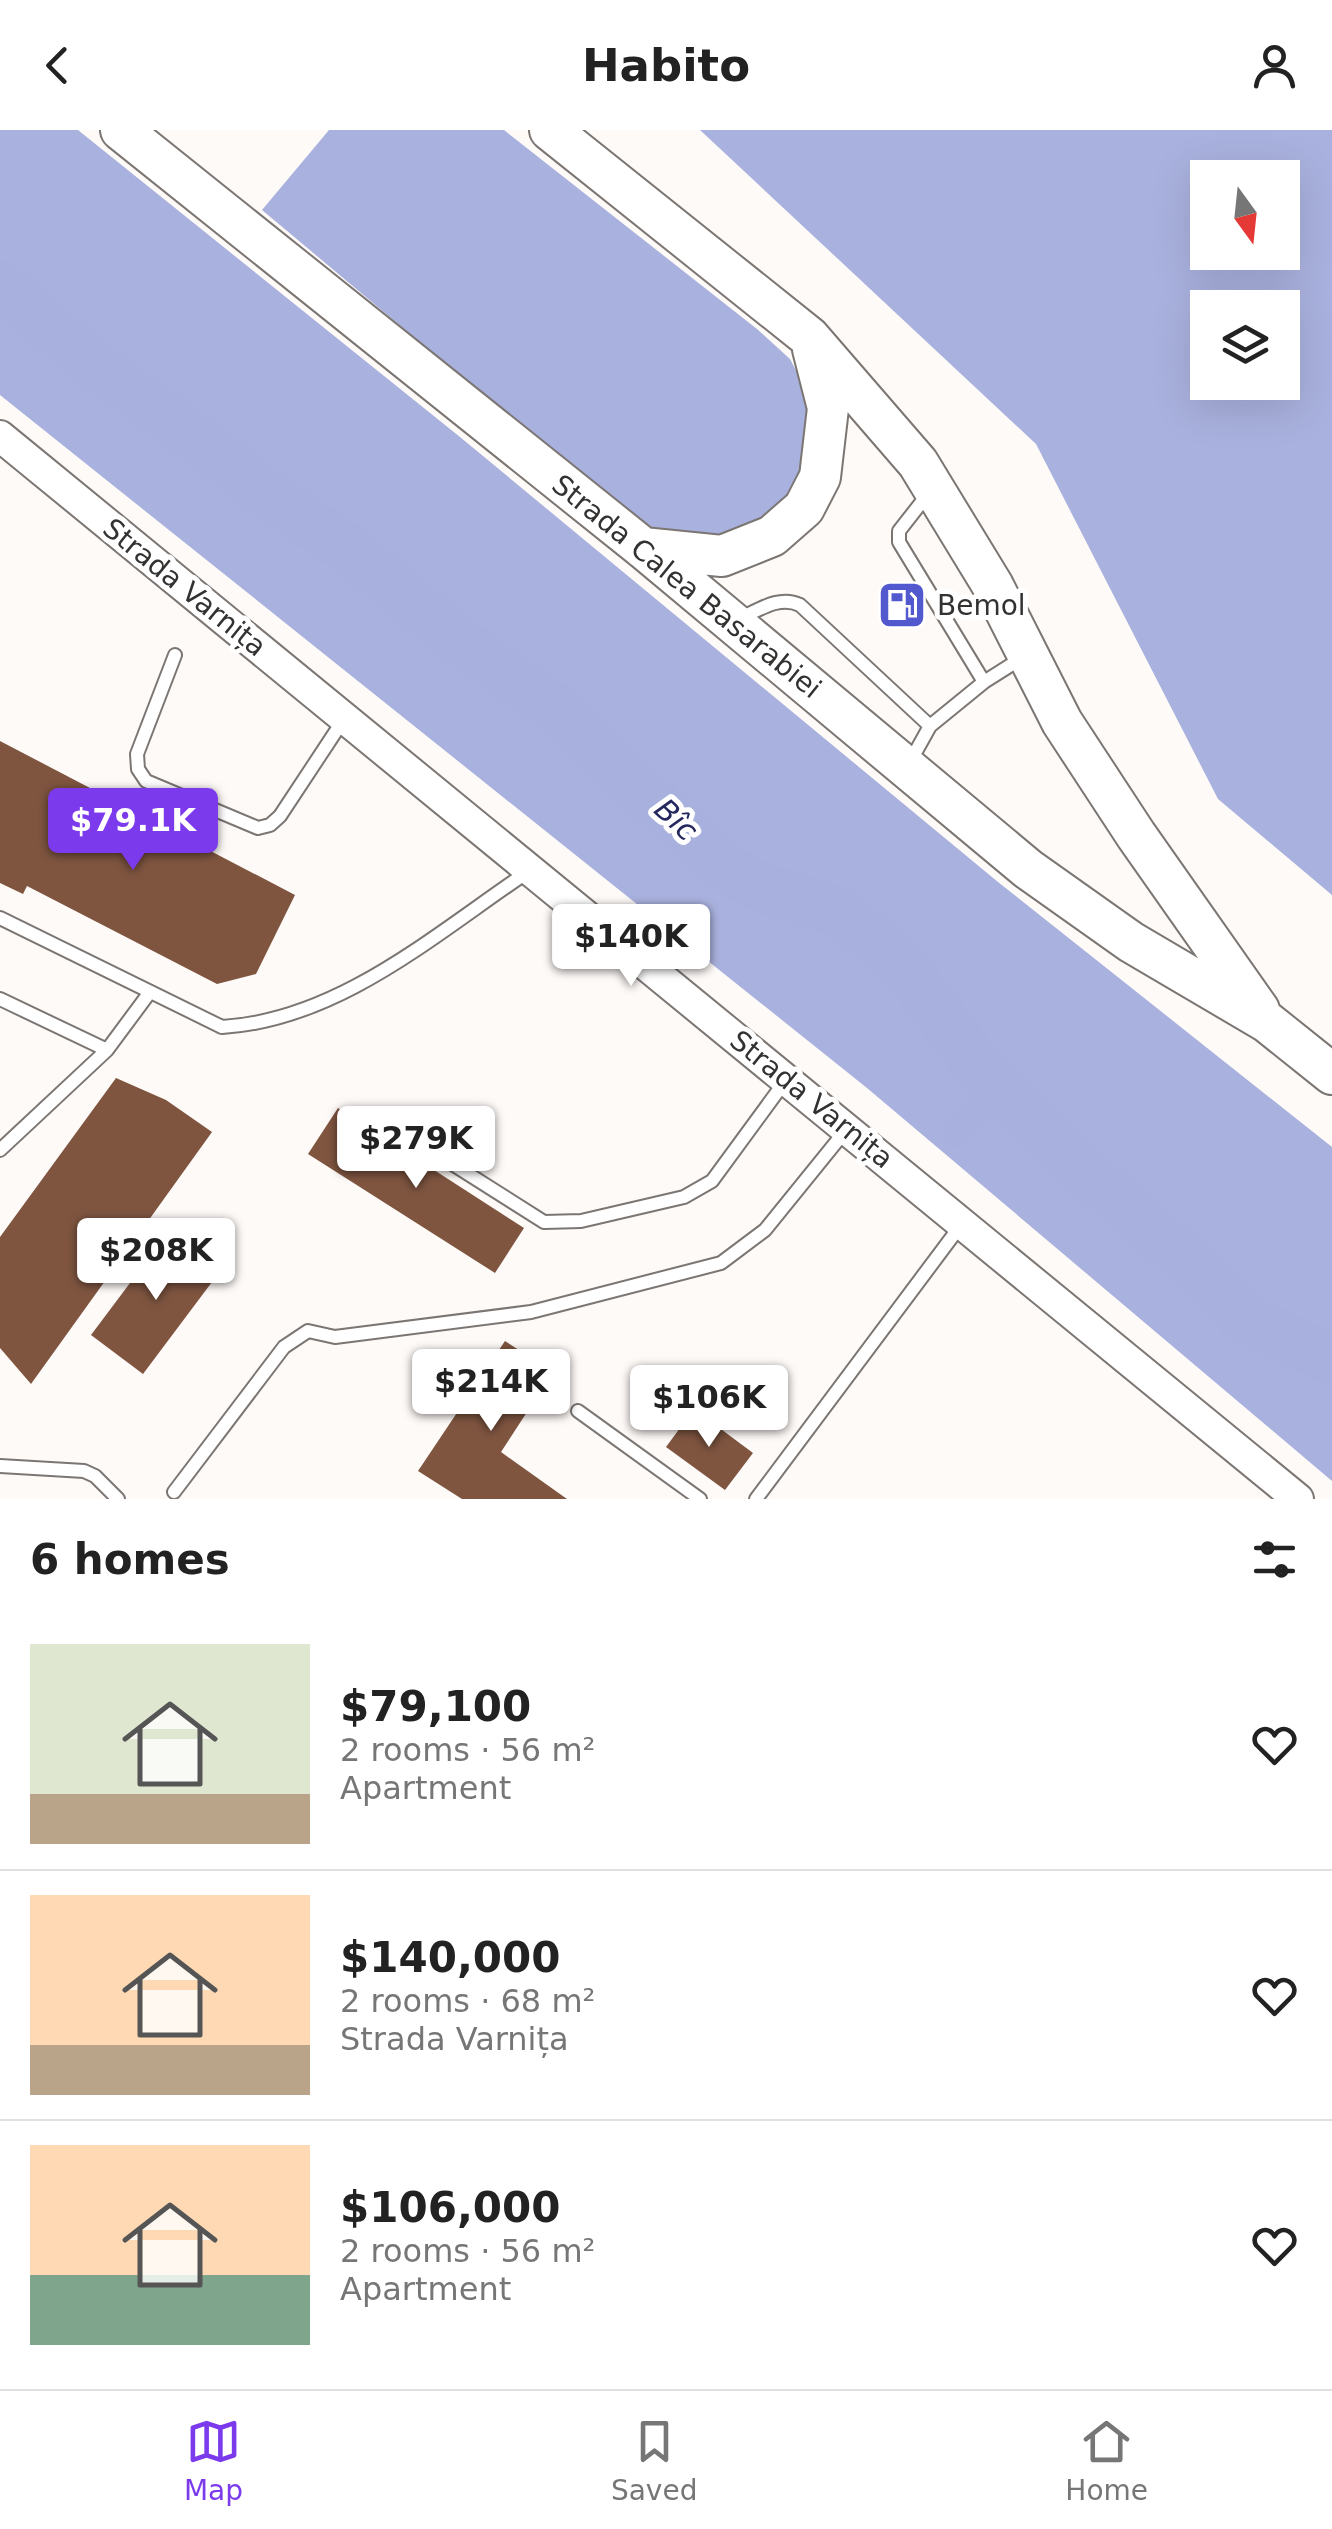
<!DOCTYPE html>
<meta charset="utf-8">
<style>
body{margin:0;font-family:"DejaVu Sans",sans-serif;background:#f6f6f6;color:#222;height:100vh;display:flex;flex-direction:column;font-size:38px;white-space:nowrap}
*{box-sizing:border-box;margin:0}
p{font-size:32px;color:#767676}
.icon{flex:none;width:55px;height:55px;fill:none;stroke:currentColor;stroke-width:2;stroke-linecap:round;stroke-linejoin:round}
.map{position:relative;height:1369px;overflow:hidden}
.panel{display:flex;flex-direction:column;background:#fff;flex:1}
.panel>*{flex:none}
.needle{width:65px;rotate:165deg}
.fabs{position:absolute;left:1190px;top:30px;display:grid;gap:20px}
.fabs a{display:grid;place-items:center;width:110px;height:110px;border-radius:0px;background:#fff;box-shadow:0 10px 40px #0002;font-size:50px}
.price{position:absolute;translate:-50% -85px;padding:0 22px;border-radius:10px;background:#fff;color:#222;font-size:32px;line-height:65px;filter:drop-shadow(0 2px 5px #0008)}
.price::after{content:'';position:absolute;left:50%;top:60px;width:30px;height:22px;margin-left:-15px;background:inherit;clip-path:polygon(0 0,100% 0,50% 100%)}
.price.current{background:#7c3aed;color:#fff}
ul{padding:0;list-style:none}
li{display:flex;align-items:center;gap:30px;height:250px;padding:0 30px}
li+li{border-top:2px solid #e0e0e0}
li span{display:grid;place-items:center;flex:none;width:280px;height:200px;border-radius:0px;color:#555}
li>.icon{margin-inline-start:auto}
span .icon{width:120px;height:120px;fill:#fffc;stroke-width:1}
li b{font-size:42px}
h2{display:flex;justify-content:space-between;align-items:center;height:120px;padding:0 30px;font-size:42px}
header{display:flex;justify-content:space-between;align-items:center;height:130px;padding:0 30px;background:#fff;font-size:45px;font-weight:600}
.menu{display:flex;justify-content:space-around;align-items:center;height:140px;border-top:2px solid #e0e0e0;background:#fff;font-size:28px;color:#767676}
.menu a{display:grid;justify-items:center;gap:5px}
.menu .current{color:#7c3aed}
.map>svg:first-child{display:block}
.forest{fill:#a9b1de;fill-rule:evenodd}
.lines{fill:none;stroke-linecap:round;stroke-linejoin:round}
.canal{stroke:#a8b1de;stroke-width:28}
.river{stroke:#a8b1de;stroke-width:50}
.building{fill:#7f5540}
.service-casing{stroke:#7c7673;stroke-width:16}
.tertiary-casing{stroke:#7c7673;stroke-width:34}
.primary-casing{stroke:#7c7673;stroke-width:44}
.service{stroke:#fff;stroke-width:12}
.tertiary{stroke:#fff;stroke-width:30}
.primary{stroke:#fff;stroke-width:40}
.labels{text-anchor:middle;stroke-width:10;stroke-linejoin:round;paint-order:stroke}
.street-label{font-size:28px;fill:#343231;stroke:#fff}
.poi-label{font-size:28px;fill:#343231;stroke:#fff;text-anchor:start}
.water-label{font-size:30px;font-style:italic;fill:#24285e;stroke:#fff}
</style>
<header><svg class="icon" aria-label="back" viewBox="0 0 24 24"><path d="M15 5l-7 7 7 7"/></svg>Habito<svg class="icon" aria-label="person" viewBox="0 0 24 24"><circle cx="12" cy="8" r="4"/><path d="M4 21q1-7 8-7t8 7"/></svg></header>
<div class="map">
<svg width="1332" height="1369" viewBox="0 0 1332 1369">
<rect width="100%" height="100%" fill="#fefaf8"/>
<path class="forest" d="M 0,0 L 78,0 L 460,307 L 998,752 L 1332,1017 L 1332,1351 L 867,958 L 0,265 Z
M 329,0 L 504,0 L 757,199 L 790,229 L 811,269 L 813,307 L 792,365 L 769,387 L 734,403 L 698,409 L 664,403 L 638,390 L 533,307 L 262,80 Z
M 700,0 L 1332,0 L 1332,765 L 1218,669 L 1036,314 ZM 1208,48 L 1282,48 L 1282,122 L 1208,122 ZM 1208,178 L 1282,178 L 1282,252 L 1208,252 Z"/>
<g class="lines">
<path class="canal" d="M 957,1004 L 999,959"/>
<path class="river" d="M 0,155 L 95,236 L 203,313 L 261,360 L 349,420 L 466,516 L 559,581 L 704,720 L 731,741 L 758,756 L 846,785 L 911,846 L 978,937 L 1127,1080 L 1186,1128 L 1242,1187 L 1332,1230"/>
</g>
<path class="building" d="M 0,611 L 295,765 L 256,844 L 217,854 L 27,756 L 23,764 L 0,753 Z
M 116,948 L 166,970 L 212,1002 L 31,1254 L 0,1218 L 0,1107 Z
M 338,978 L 524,1098 L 495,1143 L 308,1024 Z
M 169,1101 L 221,1140 L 143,1244 L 91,1205 Z
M 505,1211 L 553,1242 L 501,1322 L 567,1369 L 462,1369 L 418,1341 Z
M 694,1279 L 753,1323 L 725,1360 L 666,1317 Z"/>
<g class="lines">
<g class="service-casing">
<path id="service" d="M 928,364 L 899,401 L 899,412 L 984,552 L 1025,526
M 739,489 C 759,480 779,465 800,475 L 930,596 L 910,632
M 175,525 L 137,624 L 138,639 L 146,651 L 258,698 L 270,695 L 280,686 L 344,589
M 930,596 L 984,552
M 0,788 L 222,897 C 339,890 435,804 529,741
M 0,869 L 107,920
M 383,990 L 544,1092 L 581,1091 L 684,1067 L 712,1051 L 786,950
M 0,1020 L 107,920 L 150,862
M 578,1281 L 700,1369
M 0,1336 L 84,1341 L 95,1346 L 118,1369
M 174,1362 L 284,1217 L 308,1201 L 335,1207 L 531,1182 L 721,1133 L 765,1100 L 846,1000
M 756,1369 L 961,1095"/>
</g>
<g class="tertiary-casing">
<path id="tertiary" d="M 0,306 L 1298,1369"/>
</g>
<g class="primary-casing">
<path id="primary" d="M 121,0 L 643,418 L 1028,739 L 1131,812 L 1267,892 L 1332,944
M 550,0 L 809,207 L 918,333 L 993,456 L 1062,592 L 1136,705 L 1259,880
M 643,418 L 722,426 L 772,406 L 804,378 L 820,347 L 828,278 L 813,219"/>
</g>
<use href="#service" class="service"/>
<use href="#tertiary" class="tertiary"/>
<use href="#primary" class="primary"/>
</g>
<defs>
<g id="fuel-square" transform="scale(2.5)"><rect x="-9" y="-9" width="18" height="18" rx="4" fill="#5258ce" stroke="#fff"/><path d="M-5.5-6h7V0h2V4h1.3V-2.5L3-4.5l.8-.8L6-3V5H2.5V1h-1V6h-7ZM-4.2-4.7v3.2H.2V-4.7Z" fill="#fff"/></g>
</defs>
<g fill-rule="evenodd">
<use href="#fuel-square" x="902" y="475"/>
</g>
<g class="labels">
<g class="street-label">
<text transform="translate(687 456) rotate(39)" y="10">Strada Calea Basarabiei</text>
<text transform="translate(185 457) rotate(39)" y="10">Strada Varnița</text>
<text transform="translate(812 969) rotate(39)" y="10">Strada Varnița</text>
</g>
<g class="poi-label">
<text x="937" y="485">Bemol</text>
</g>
<g class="water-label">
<text transform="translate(676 690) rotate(43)" y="10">Bîc</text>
</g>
</g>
</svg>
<div class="fabs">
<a><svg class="needle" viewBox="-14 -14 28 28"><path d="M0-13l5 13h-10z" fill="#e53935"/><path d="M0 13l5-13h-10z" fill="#767676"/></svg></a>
<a><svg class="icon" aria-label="layers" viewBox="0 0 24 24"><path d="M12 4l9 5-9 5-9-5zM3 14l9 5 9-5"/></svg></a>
</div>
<b class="price current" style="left:133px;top:743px">$79.1K</b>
<b class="price" style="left:631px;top:859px">$140K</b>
<b class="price" style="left:416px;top:1061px">$279K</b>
<b class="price" style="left:156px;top:1173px">$208K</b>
<b class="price" style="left:491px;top:1304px">$214K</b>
<b class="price" style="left:709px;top:1320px">$106K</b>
</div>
<section class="panel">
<h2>6 homes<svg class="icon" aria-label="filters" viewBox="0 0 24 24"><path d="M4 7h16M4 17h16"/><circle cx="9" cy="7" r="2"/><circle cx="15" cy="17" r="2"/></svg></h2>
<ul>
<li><span style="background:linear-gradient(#dfe7d0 75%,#b9a48a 0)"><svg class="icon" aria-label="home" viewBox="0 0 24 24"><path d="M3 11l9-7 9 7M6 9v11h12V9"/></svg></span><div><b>$79,100</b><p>2 rooms · 56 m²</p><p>Apartment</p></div><svg class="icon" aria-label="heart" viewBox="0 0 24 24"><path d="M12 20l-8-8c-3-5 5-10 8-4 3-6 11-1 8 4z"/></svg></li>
<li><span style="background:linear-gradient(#ffd9b3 75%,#b9a48a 0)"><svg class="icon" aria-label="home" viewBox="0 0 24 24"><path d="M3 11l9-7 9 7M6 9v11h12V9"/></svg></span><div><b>$140,000</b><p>2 rooms · 68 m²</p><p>Strada Varnița</p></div><svg class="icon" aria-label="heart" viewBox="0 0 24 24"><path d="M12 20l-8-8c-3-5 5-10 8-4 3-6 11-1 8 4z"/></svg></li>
<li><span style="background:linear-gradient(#ffd9b3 65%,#7fa58c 0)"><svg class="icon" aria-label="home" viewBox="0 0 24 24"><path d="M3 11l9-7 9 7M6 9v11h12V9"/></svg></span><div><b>$106,000</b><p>2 rooms · 56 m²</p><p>Apartment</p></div><svg class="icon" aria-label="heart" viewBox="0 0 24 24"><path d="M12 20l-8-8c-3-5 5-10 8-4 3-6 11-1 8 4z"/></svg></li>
</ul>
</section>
<nav class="menu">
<a class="current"><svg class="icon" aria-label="map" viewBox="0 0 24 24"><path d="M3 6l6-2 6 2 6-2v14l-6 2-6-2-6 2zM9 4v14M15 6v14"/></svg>Map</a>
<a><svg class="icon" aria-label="saved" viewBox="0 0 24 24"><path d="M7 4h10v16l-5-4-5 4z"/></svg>Saved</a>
<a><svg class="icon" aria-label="home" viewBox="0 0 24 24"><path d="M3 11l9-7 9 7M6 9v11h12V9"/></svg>Home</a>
</nav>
